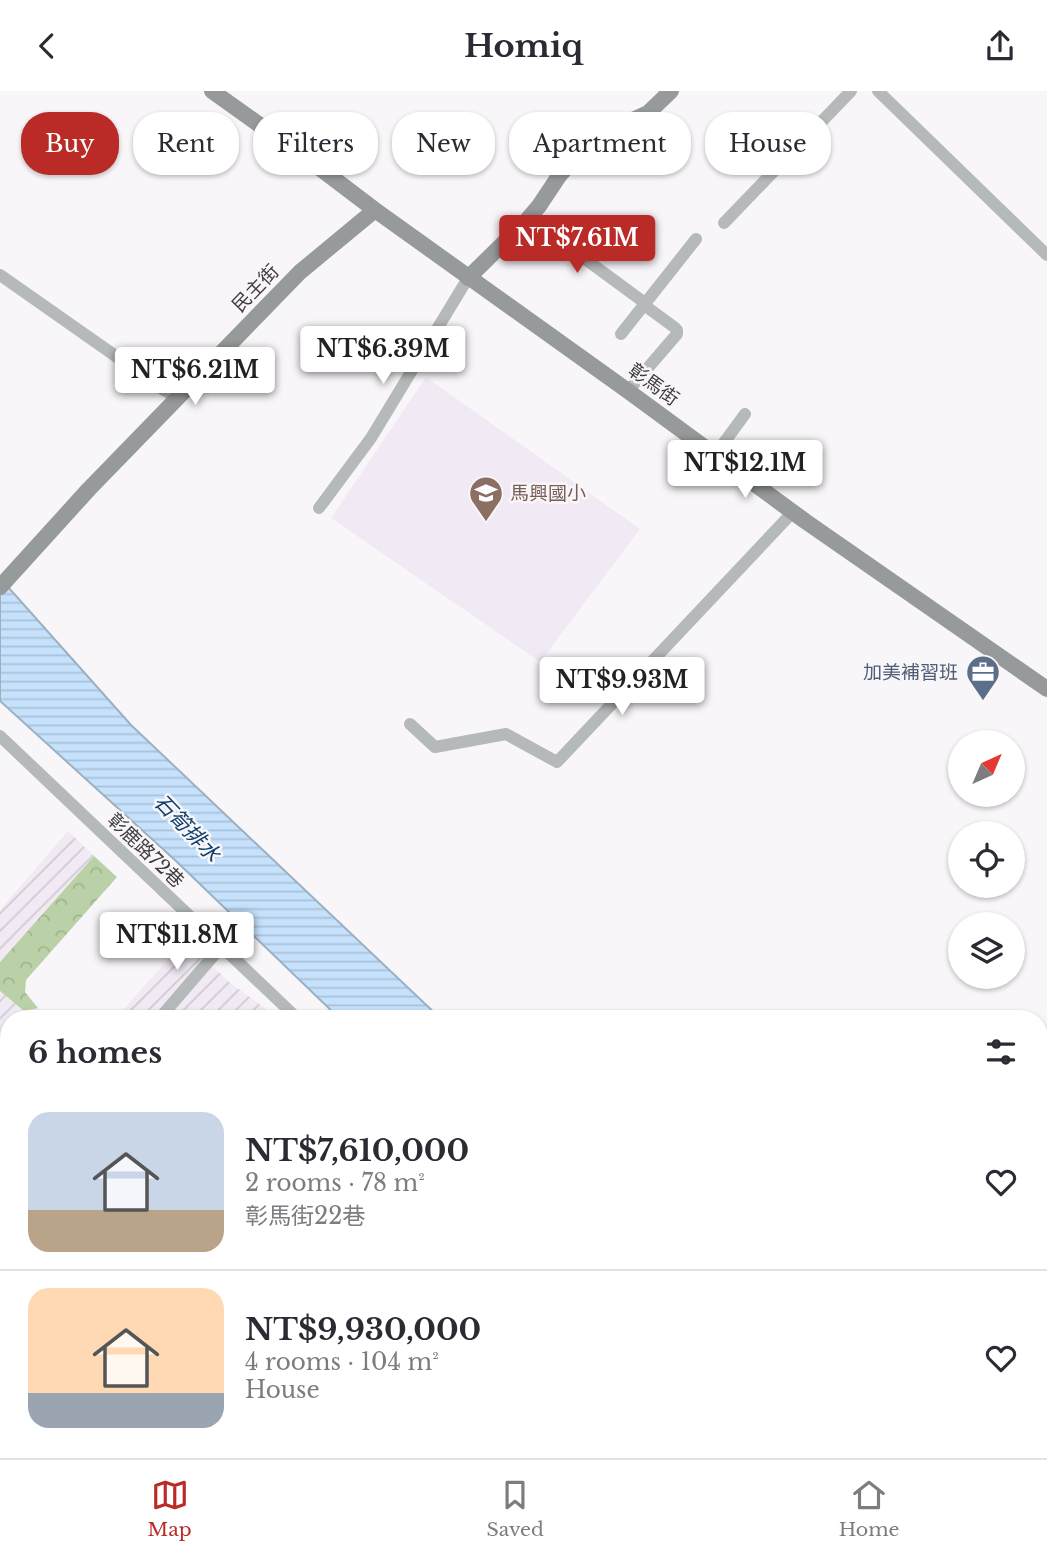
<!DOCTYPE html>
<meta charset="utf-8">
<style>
body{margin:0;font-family:"Libre Baskerville","Noto Sans TC",serif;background:#f2f2f3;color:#2b2b33;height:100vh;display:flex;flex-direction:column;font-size:26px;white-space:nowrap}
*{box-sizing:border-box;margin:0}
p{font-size:23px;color:#7c7c81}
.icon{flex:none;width:38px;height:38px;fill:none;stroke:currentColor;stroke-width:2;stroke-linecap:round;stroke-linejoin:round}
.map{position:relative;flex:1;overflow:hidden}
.sheet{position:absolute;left:0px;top:919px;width:1048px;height:450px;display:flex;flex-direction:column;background:#fff;border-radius:28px 28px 0 0;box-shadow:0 2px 5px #0004}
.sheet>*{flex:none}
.banner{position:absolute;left:21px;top:21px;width:1006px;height:63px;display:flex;gap:14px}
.needle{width:46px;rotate:44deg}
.fabs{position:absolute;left:948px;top:639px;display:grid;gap:14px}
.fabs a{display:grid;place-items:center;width:77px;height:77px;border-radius:50%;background:#fff;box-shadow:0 2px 5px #0004;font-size:35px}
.price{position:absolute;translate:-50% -60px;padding:0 16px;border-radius:7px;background:#fff;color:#222;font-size:23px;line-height:46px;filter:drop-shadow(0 2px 4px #0008)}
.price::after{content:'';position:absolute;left:50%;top:42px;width:21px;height:16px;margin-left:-10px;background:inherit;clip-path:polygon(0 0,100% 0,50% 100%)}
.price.active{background:#ba2b27;color:#fff}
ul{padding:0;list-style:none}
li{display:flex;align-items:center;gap:21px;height:175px;padding:0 28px}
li+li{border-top:2px solid #e1e1e2}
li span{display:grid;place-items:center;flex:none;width:196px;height:140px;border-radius:21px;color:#555}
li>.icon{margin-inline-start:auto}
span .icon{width:84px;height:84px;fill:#fffc;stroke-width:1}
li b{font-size:30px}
h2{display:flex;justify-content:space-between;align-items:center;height:84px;padding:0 28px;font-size:30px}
.tag{padding:0 24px;border-radius:28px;background:#fff;box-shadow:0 2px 5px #0004;font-size:24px;line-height:63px}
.tag.active{background:#ba2b27;color:#fff}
header{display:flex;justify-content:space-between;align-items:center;height:91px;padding:0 28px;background:#fff;font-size:32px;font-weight:800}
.tab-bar{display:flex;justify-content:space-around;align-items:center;height:98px;border-top:2px solid #e1e1e2;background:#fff;font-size:19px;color:#7c7c81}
.tab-bar a{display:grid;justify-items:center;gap:4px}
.tab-bar .active{color:#ba2b27}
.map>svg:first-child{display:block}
.built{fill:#f1eaf4}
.industrial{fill:url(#industrial-furrows)}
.forest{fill:url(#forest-crowns)}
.water{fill:url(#water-rules);stroke:#9cb0c2;stroke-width:2}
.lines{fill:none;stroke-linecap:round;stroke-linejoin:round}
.street{stroke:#b6b9b9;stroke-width:12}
.secondary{stroke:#979a9a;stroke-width:16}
.labels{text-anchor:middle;stroke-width:5;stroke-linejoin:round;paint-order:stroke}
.street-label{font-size:19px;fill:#3d3c3e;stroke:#f9f6fa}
.education-label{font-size:19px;fill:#785e54;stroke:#f9f6fa;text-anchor:start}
.service-label{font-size:19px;fill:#4e5e75;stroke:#f9f6fa;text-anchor:end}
.water-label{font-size:21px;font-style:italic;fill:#0e4069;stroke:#f9f6fa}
</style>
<header><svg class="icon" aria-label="back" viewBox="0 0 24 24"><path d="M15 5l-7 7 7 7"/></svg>Homiq<svg class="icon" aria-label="share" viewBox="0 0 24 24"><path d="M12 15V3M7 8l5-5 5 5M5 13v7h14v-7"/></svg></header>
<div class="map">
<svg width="1047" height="1367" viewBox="0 0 1047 1367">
<defs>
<pattern id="industrial-furrows" width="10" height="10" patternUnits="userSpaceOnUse" patternTransform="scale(1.75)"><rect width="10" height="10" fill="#f1eaf4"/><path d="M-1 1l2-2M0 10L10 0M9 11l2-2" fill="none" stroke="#d0cad2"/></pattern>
<pattern id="forest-crowns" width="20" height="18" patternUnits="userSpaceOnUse" patternTransform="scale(1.75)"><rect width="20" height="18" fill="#bad1a7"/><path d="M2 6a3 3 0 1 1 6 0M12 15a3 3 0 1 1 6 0" fill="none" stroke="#a1b491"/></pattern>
<pattern id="water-rules" width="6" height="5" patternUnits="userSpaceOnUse" patternTransform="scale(1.75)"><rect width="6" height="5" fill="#c5e1fb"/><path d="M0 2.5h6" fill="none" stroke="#aac2d8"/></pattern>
</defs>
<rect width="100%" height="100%" fill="#f9f6fa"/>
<path class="built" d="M 426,286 L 640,438 L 540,571 L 331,427 Z"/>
<path class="industrial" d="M 68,740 L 94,765 L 0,871 L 0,819 Z
M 185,849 L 229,891 L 278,927 L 115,928 Z
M 0,900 L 24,920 L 38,917 L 46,927 L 9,928 L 9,983 L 0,993 Z"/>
<path class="forest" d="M 94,765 L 117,786 L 26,889 L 25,901 L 38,917 L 24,920 L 0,900 L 0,871 Z"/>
<path class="water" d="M 0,487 L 131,634 L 440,927 L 339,927 L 176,770 L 0,610 Z
M 886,1360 L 997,1360 L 1000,1367 L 898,1367 Z"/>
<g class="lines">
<path class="street" d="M 878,0 L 1047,164
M 527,129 L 558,148 L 645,212
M 724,132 L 851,0
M 0,184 L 164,299 L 178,307
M 621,243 L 696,148
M 628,300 L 677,243 L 677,239 L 674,236 L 644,214
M 715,364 L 745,323
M 319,417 L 371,347 L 468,187
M 410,633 L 435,656 L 506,643 L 557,671 L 793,421
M 0,645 L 298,928
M 159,928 L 221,856
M 1040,1024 L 1047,1016
M 0,1114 L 9,1103
M 843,1360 L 852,1367"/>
<path class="secondary" d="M 212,0 L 313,72 L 375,119 L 628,300 L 805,430 L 1047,598
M 468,187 L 527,129 L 539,115 L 559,85 L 586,55 L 602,43 L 648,22 L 671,0
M 0,496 L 89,398 L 300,181 L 375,119
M 0,1004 L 9,1010
M 490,1360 L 500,1367"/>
</g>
<defs>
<g id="school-pin" transform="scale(1.75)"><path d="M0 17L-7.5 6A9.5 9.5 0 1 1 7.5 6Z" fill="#8d6e63" stroke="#f9f6fa"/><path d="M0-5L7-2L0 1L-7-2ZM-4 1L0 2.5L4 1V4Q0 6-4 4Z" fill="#fff"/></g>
<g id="office-pin" transform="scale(1.75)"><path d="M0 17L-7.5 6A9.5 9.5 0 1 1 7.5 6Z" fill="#5c6f8a" stroke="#f9f6fa"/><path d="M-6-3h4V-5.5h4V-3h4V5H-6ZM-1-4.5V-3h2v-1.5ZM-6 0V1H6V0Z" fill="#fff"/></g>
</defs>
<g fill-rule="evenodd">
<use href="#school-pin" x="486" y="402"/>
<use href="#office-pin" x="983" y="581"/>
</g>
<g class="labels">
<g class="street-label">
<text transform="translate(255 197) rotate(-46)" y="7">民主街</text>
<text transform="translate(654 293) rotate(36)" y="7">彰馬街</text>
<text transform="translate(146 759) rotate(44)" y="7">彰鹿路72巷</text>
</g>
<g class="education-label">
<text x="510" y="409">馬興國小</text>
</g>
<g class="service-label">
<text x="958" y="588">加美補習班</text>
</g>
<g class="water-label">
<text transform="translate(187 737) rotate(46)" y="7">石筍排水</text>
</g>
</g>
</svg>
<div class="fabs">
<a><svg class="needle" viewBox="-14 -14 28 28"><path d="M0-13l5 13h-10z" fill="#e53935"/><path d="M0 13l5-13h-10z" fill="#7c7c81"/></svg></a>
<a><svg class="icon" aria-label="locate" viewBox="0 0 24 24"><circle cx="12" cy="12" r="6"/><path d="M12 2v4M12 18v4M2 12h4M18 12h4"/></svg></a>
<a><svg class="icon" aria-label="layers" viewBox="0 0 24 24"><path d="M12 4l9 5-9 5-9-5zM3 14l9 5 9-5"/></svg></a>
</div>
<b class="price active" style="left:577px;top:184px">NT$7.61M</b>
<b class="price" style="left:383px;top:295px">NT$6.39M</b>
<b class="price" style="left:195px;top:316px">NT$6.21M</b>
<b class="price" style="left:745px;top:409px">NT$12.1M</b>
<b class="price" style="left:622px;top:626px">NT$9.93M</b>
<b class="price" style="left:177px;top:881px">NT$11.8M</b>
<div class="banner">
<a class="tag active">Buy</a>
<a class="tag">Rent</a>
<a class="tag">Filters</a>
<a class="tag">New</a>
<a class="tag">Apartment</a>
<a class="tag">House</a>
</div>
<section class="sheet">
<h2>6 homes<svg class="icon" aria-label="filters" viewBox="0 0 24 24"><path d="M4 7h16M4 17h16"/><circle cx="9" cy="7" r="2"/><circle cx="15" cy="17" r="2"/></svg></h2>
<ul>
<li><span style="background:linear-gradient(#c9d6e8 70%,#b9a48a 0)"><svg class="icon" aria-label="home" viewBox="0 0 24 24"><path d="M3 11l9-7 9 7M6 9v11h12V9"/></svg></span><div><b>NT$7,610,000</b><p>2 rooms · 78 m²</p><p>彰馬街22巷</p></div><svg class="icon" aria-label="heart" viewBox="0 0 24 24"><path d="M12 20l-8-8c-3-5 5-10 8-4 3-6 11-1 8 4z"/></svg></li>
<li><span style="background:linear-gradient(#ffd9b3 75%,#9aa5b1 0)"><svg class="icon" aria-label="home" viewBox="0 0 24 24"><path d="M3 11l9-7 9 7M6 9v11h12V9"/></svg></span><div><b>NT$9,930,000</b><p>4 rooms · 104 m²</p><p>House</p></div><svg class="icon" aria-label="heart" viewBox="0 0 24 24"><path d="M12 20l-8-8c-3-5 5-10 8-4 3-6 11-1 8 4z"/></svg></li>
</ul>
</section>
</div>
<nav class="tab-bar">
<a class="active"><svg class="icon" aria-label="map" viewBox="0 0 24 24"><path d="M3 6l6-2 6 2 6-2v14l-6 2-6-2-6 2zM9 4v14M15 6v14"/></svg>Map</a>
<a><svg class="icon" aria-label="saved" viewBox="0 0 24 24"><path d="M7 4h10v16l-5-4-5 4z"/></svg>Saved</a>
<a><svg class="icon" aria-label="home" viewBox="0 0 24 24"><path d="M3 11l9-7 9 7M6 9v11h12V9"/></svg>Home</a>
</nav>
